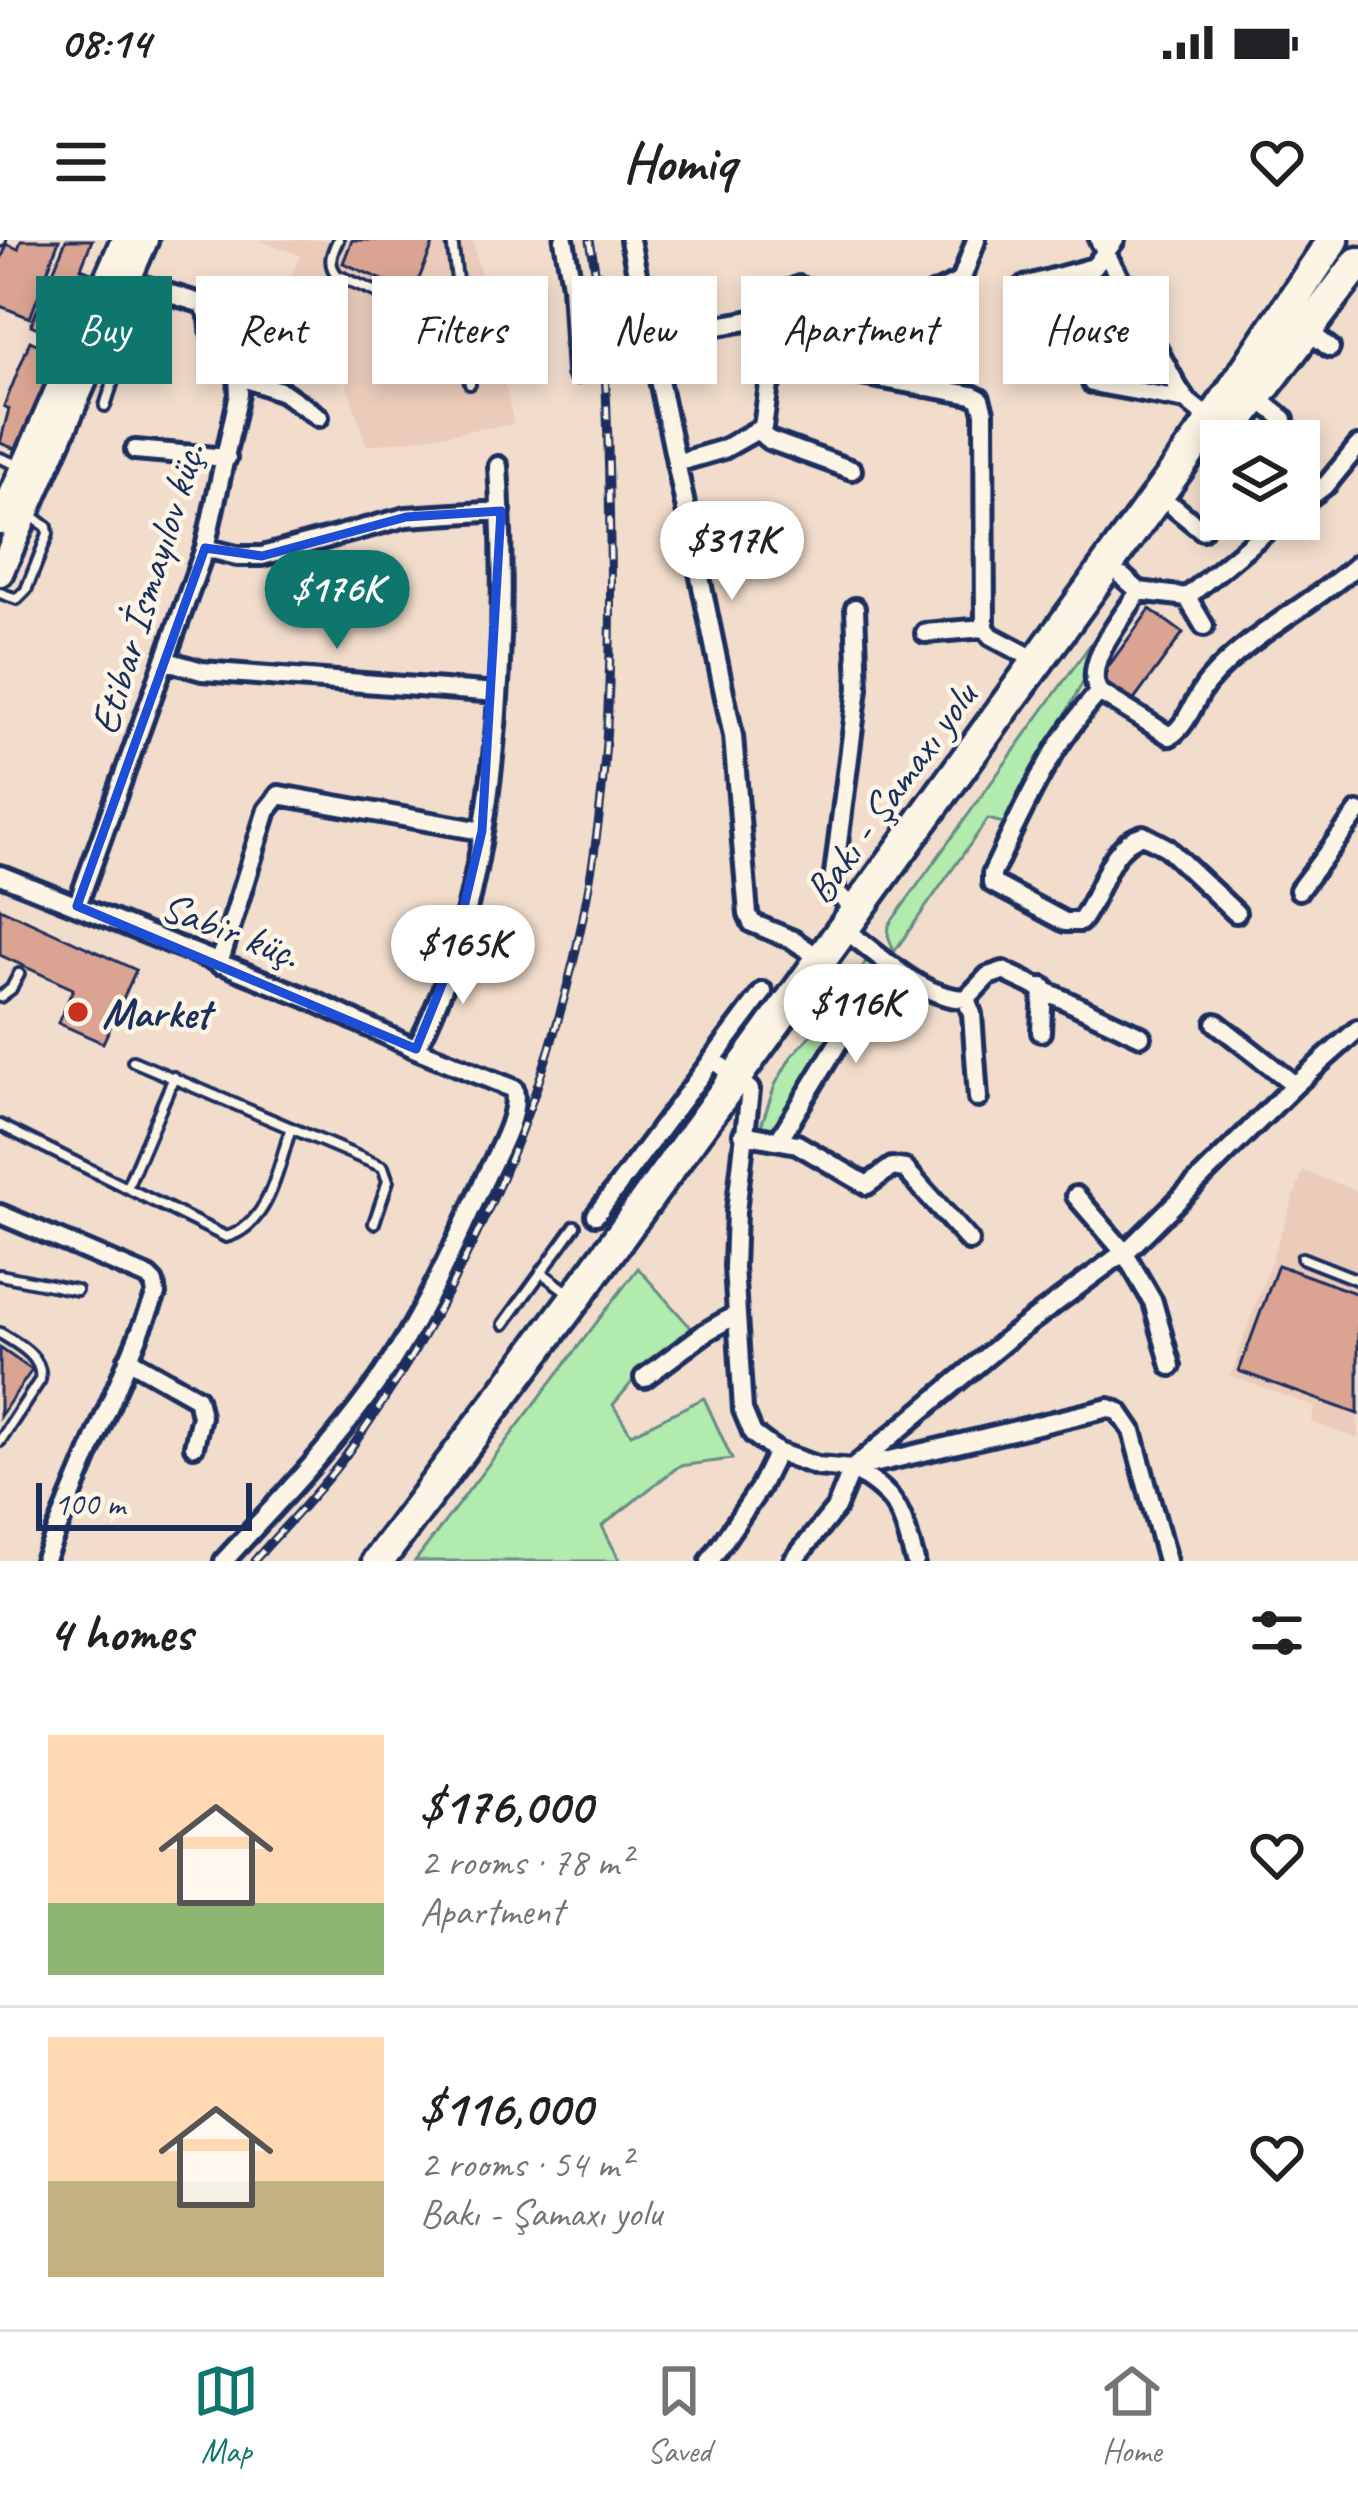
<!DOCTYPE html>
<meta charset="utf-8">
<style>
body{margin:0;font-family:Caveat,sans-serif;background:#f2f2f2;color:#202124;height:100vh;display:flex;flex-direction:column;font-size:45px;white-space:nowrap}
*{box-sizing:border-box;margin:0}
p{font-size:39px;color:#757577}
.icon{flex:none;width:66px;height:66px;fill:none;stroke:currentColor;stroke-width:2;stroke-linecap:round;stroke-linejoin:round}
.map{position:relative;height:1321px;overflow:hidden}
.side{display:flex;flex-direction:column;background:#fff;flex:1}
.side>*{flex:none}
.banner{position:absolute;left:36px;top:36px;width:1287px;height:108px;display:flex;gap:24px}
.tools{position:absolute;left:1200px;top:180px;display:grid;gap:24px}
.tools a{display:grid;place-items:center;width:120px;height:120px;border-radius:0px;background:#fff;box-shadow:0 6px 18px #0003;font-size:60px}
.scale{position:absolute;left:36px;bottom:30px;width:216px;box-sizing:border-box;padding-left:12px;border:6px solid #1b2f5e;border-top:0;font-size:33px;line-height:42px;white-space:nowrap;color:#1b2f5e;-webkit-text-stroke:9px #fcf5e5;paint-order:stroke}
.price{position:absolute;translate:-50% -102px;padding:0 27px;border-radius:42px;background:#fff;color:#222;font-size:39px;line-height:78px;filter:drop-shadow(0 3px 6px #0008)}
.price::after{content:'';position:absolute;left:50%;top:72px;width:36px;height:27px;margin-left:-18px;background:inherit;clip-path:polygon(0 0,100% 0,50% 100%)}
.price.active{background:#0f766e;color:#fff}
ul{padding:0;list-style:none}
li{display:flex;align-items:center;gap:36px;height:300px;padding:0 48px}
li+li{border-top:3px solid #e0e0e0}
li span{display:grid;place-items:center;flex:none;width:336px;height:240px;border-radius:0px;color:#555}
li>.icon{margin-inline-start:auto}
span .icon{width:144px;height:144px;fill:#fffc;stroke-width:1}
li b{font-size:51px}
h2{display:flex;justify-content:space-between;align-items:center;height:144px;padding:0 48px;font-size:51px}
.chip{padding:0 42px;border-radius:0px;background:#fff;box-shadow:0 6px 18px #0003;font-size:42px;line-height:108px}
.chip.active{background:#0f766e;color:#fff}
.status{display:flex;justify-content:space-between;align-items:center;height:84px;padding:0 60px;background:#fff;direction:ltr}
.status svg{height:33px;fill:currentColor}
header{display:flex;justify-content:space-between;align-items:center;height:156px;padding:0 48px;background:#fff;font-size:54px;font-weight:600}
.tab-bar{display:flex;justify-content:space-around;align-items:center;height:168px;border-top:3px solid #e0e0e0;background:#fff;font-size:33px;color:#757577}
.tab-bar a{display:grid;justify-items:center;gap:6px}
.tab-bar .active{color:#0f766e}
.map>svg:first-child{display:block}
.built{fill:#ebccbb}
.green{fill:#b2ebae;stroke:#668d86;stroke-width:3}
.building{fill:#dba492;stroke:#1b2f5e;stroke-width:3}
.lines{fill:none;stroke-linecap:round;stroke-linejoin:round}
.lane-casing{stroke:#1b2f5e;stroke-width:16}
.street-casing{stroke:#1b2f5e;stroke-width:26}
.secondary-casing{stroke:#1b2f5e;stroke-width:33}
.highway-casing{stroke:#1b2f5e;stroke-width:39}
.lane{stroke:#fcf5e5;stroke-width:8}
.street{stroke:#fcf5e5;stroke-width:16}
.secondary{stroke:#fcf5e5;stroke-width:24}
.highway{stroke:#fcf5e5;stroke-width:30}
.rail-casing{stroke:#1b2f5e;stroke-width:9}
.rail{stroke:#fcf5e5;stroke-width:4.5;stroke-dasharray:14;stroke-linecap:butt}
.marked{fill:none;stroke:#1d4ed8;stroke-width:9;stroke-linejoin:round}
.poi-dot{fill:#c8321e;stroke:#fcf5e5;stroke-width:4.5}
.labels{text-anchor:middle;stroke-width:9;stroke-linejoin:round;paint-order:stroke}
.street-label{font-size:42px;fill:#1b2f5e;stroke:#fcf5e5}
.poi-label{font-size:42px;font-weight:bold;fill:#1b2f5e;stroke:#fcf5e5;text-anchor:start}
</style>
<div class="status"><b>08:14</b><svg viewBox="0 0 49 12"><path d="M0 12V9h3v3zM5 12V6h3v6zM10 12V3h3v9zM15 12V0h3v12zM26 1h20v11H26zM47 4h2v5h-2z"/></svg></div>
<header><svg class="icon" aria-label="menu" viewBox="0 0 24 24"><path d="M4 6h16M4 12h16M4 18h16"/></svg>Homiq<svg class="icon" aria-label="heart" viewBox="0 0 24 24"><path d="M12 20l-8-8c-3-5 5-10 8-4 3-6 11-1 8 4z"/></svg></header>
<div class="map">
<svg width="1358" height="1321" viewBox="0 0 1358 1321">
<rect width="100%" height="100%" fill="#f2ddcc"/>
<filter id="ink" filterUnits="userSpaceOnUse"><feTurbulence type="fractalNoise" baseFrequency=".00833" numOctaves="2"/><feDisplacementMap in="SourceGraphic" scale="24" xChannelSelector="R" yChannelSelector="G"/><feConvolveMatrix kernelMatrix="1 2 1 2 8 2 1 2 1" color-interpolation-filters="sRGB"/></filter>
<g filter="url(#ink)">
<path class="built" d="M 257,0 L 473,0 L 514,184 L 367,206 L 327,84 L 280,67 L 300,15 Z
M 1303,931 L 1358,951 L 1358,1199 L 1311,1182 L 1315,1167 L 1230,1136 Z"/>
<path class="green" d="M 1110,377 L 1115,382 L 1007,584 L 988,579 L 894,712 L 888,695 L 889,685 Z
M 866,721 L 879,728 L 781,889 L 761,886 L 775,845 L 791,817 L 844,759 Z
M 638,1028 L 692,1089 L 642,1130 L 613,1165 L 631,1194 L 704,1158 L 732,1219 L 679,1226 L 602,1286 L 620,1321 L 415,1321 Z"/>
<path class="building" d="M 21,0 L 59,0 L 30,78 L 0,66 L 0,22 L 7,4 L 18,9 Z
M 66,0 L 92,0 L 81,28 L 91,32 L 18,210 L 0,203 L 9,169 L 4,166 L 30,101 L 41,106 L 46,92 L 31,85 Z
M 352,0 L 435,0 L 413,53 L 343,23 Z
M 1150,369 L 1183,393 L 1132,463 L 1099,439 Z
M 0,668 L 136,730 L 103,803 L 58,783 L 73,749 L 0,715 Z
M 1278,1025 L 1358,1054 L 1358,1174 L 1239,1131 Z
M 0,1108 L 32,1130 L 0,1176 Z"/>
<g class="lines">
<g class="lane-casing">
<path id="lane" d="M 338,0 C 332,13 327,23 337,35 L 465,90
M 452,0 L 470,144
M 0,1 L 0,0
M 105,166 L 125,105
M 0,218 L 18,225
M 0,353 L 17,359 L 26,350 L 48,294 L 47,287 L 31,275
M 0,757 L 11,749 L 19,734
M 133,821 L 383,927 L 388,941 L 374,983
M 0,885 L 226,997 C 270,985 278,927 291,888
M 127,947 L 174,837
M 1302,1018 L 1358,1040
M 541,1032 L 569,1053
M 0,1035 L 76,1050
M 504,1084 L 575,986
M 0,1093 C 18,1104 44,1117 40,1140 L 0,1201"/>
</g>
<g class="street-casing">
<path id="street" d="M 564,0 L 572,45 L 577,133
M 630,0 L 733,496 L 748,674 L 752,683 L 793,700 L 821,719
M 1099,0 L 1178,148 L 1186,160 L 1212,181
M 1024,46 L 1094,27 L 1115,0
M 1307,90 L 1330,108
M 650,98 L 763,78 L 779,55 L 799,46
M 238,136 L 283,152 L 319,177
M 1092,143 L 1186,160
M 926,147 L 926,62 L 931,55 L 961,41 L 976,0
M 1256,157 L 1284,179
M 758,191 L 769,200 L 852,230
M 135,210 L 227,218
M 676,223 L 724,209 L 763,187 L 769,145 L 778,133 L 850,133 L 972,155 L 980,159 L 984,172 L 985,388 L 991,396 L 1036,420
M 1299,265 L 1327,244 L 1358,206
M 1174,267 L 1202,290
M 205,308 L 237,316 L 262,316 L 406,277 L 501,271
M 1123,337 L 1139,351
M 1139,351 C 1124,377 1081,423 1099,452 L 1170,496 C 1189,484 1194,458 1208,442 C 1249,394 1311,366 1358,324
M 1139,351 L 1187,357 L 1281,279
M 1187,357 L 1204,386
M 855,368 L 858,448 L 833,642 L 839,655 L 857,670
M 925,393 L 985,388
M 167,421 L 202,431 L 498,453
M 1099,452 C 1050,506 1023,569 992,634 L 992,643 L 1065,682 L 1080,682 C 1102,655 1106,606 1143,595 L 1166,607 L 1236,673
M 0,635 L 307,758 L 416,809 C 499,649 509,404 498,226
M 1299,650 L 1358,572
M 77,666 L 205,308 L 239,154 L 238,136 L 214,115 L 210,78 L 203,64 L 128,41
M 857,699 C 889,723 924,758 966,759 L 972,774 L 978,858
M 219,724 L 267,570 L 279,555 L 482,591
M 966,759 L 988,736 L 1003,731 L 1141,796
M 1216,783 L 1295,845
M 1041,792 L 1043,747
M 714,820 L 750,850 L 736,972 L 734,1027 L 743,1170 L 753,1194 L 777,1212 L 817,1226 L 852,1229 L 1109,1168 L 1119,1172 L 1132,1191 L 1167,1321
M 743,894 L 797,904 L 867,945 L 892,927 L 905,929 L 969,1001
M 780,898 L 844,793 L 894,727
M 1076,956 L 1124,1012 L 1153,1062 L 1171,1126
M 0,974 L 148,1037 L 154,1043 L 156,1054 L 44,1321
M 596,975 L 763,752
M 128,1119 L 197,1158 L 201,1176 L 194,1206
M 644,1138 L 706,1092 L 737,1074
M 852,1229 C 899,1256 901,1270 915,1321
M 224,1321 C 274,1266 326,1213 369,1154 C 416,1090 450,1015 483,943 C 494,917 520,877 514,849 L 416,809
M 710,1321 L 759,1249 L 777,1212
M 793,1321 L 836,1268 L 852,1229 L 1011,1096 L 1131,1007 L 1295,845 L 1358,789"/>
</g>
<g class="secondary-casing">
<path id="secondary" d="M 0,282 L 124,0
M 0,333 L 145,0"/>
</g>
<g class="highway-casing">
<path id="highway" d="M 1223,201 L 1358,23
M 378,1321 L 576,1057 L 1212,181 L 1333,0"/>
</g>
<use href="#lane" class="lane"/>
<use href="#street" class="street"/>
<use href="#secondary" class="secondary"/>
<use href="#highway" class="highway"/>
<g class="rail-casing">
<path id="rail" d="M 254,1321 C 284,1287 317,1254 344,1218 C 466,1050 554,849 589,645 C 609,532 612,414 610,300 C 608,200 608,98 590,0"/>
</g>
<use href="#rail" class="rail"/>
</g>
</g>
<path class="marked" d="M 501,271 L 482,591 L 451,722 L 416,809 L 77,666 L 205,308 L 262,316 L 406,277 Z"/>
<circle class="poi-dot" cx="78" cy="772" r="12"/>
<g class="labels">
<g class="street-label">
<text transform="translate(146 348) rotate(-73)" y="15">Etibar İsmayılov küç.</text>
<text transform="translate(890 552) rotate(-54)" y="15">Bakı - Şamaxı yolu</text>
<text transform="translate(231 689) rotate(21)" y="15">Sabir küç.</text>
</g>
<g class="poi-label">
<text x="102" y="787">Market</text>
</g>
</g>
</svg>
<div class="tools">
<a><svg class="icon" aria-label="layers" viewBox="0 0 24 24"><path d="M12 4l9 5-9 5-9-5zM3 14l9 5 9-5"/></svg></a>
</div>
<div class="scale">100 m</div>
<b class="price" style="left:732px;top:363px">$317K</b>
<b class="price active" style="left:337px;top:412px">$176K</b>
<b class="price" style="left:463px;top:767px">$165K</b>
<b class="price" style="left:856px;top:826px">$116K</b>
<div class="banner">
<a class="chip active">Buy</a>
<a class="chip">Rent</a>
<a class="chip">Filters</a>
<a class="chip">New</a>
<a class="chip">Apartment</a>
<a class="chip">House</a>
</div>
</div>
<section class="side">
<h2>4 homes<svg class="icon" aria-label="filters" viewBox="0 0 24 24"><path d="M4 7h16M4 17h16"/><circle cx="9" cy="7" r="2"/><circle cx="15" cy="17" r="2"/></svg></h2>
<ul>
<li><span style="background:linear-gradient(#ffd9b3 70%,#8fb573 0)"><svg class="icon" aria-label="home" viewBox="0 0 24 24"><path d="M3 11l9-7 9 7M6 9v11h12V9"/></svg></span><div><b>$176,000</b><p>2 rooms · 78 m²</p><p>Apartment</p></div><svg class="icon" aria-label="heart" viewBox="0 0 24 24"><path d="M12 20l-8-8c-3-5 5-10 8-4 3-6 11-1 8 4z"/></svg></li>
<li><span style="background:linear-gradient(#ffd9b3 60%,#c2b280 0)"><svg class="icon" aria-label="home" viewBox="0 0 24 24"><path d="M3 11l9-7 9 7M6 9v11h12V9"/></svg></span><div><b>$116,000</b><p>2 rooms · 54 m²</p><p>Bakı - Şamaxı yolu</p></div><svg class="icon" aria-label="heart" viewBox="0 0 24 24"><path d="M12 20l-8-8c-3-5 5-10 8-4 3-6 11-1 8 4z"/></svg></li>
</ul>
</section>
<nav class="tab-bar">
<a class="active"><svg class="icon" aria-label="map" viewBox="0 0 24 24"><path d="M3 6l6-2 6 2 6-2v14l-6 2-6-2-6 2zM9 4v14M15 6v14"/></svg>Map</a>
<a><svg class="icon" aria-label="saved" viewBox="0 0 24 24"><path d="M7 4h10v16l-5-4-5 4z"/></svg>Saved</a>
<a><svg class="icon" aria-label="home" viewBox="0 0 24 24"><path d="M3 11l9-7 9 7M6 9v11h12V9"/></svg>Home</a>
</nav>
